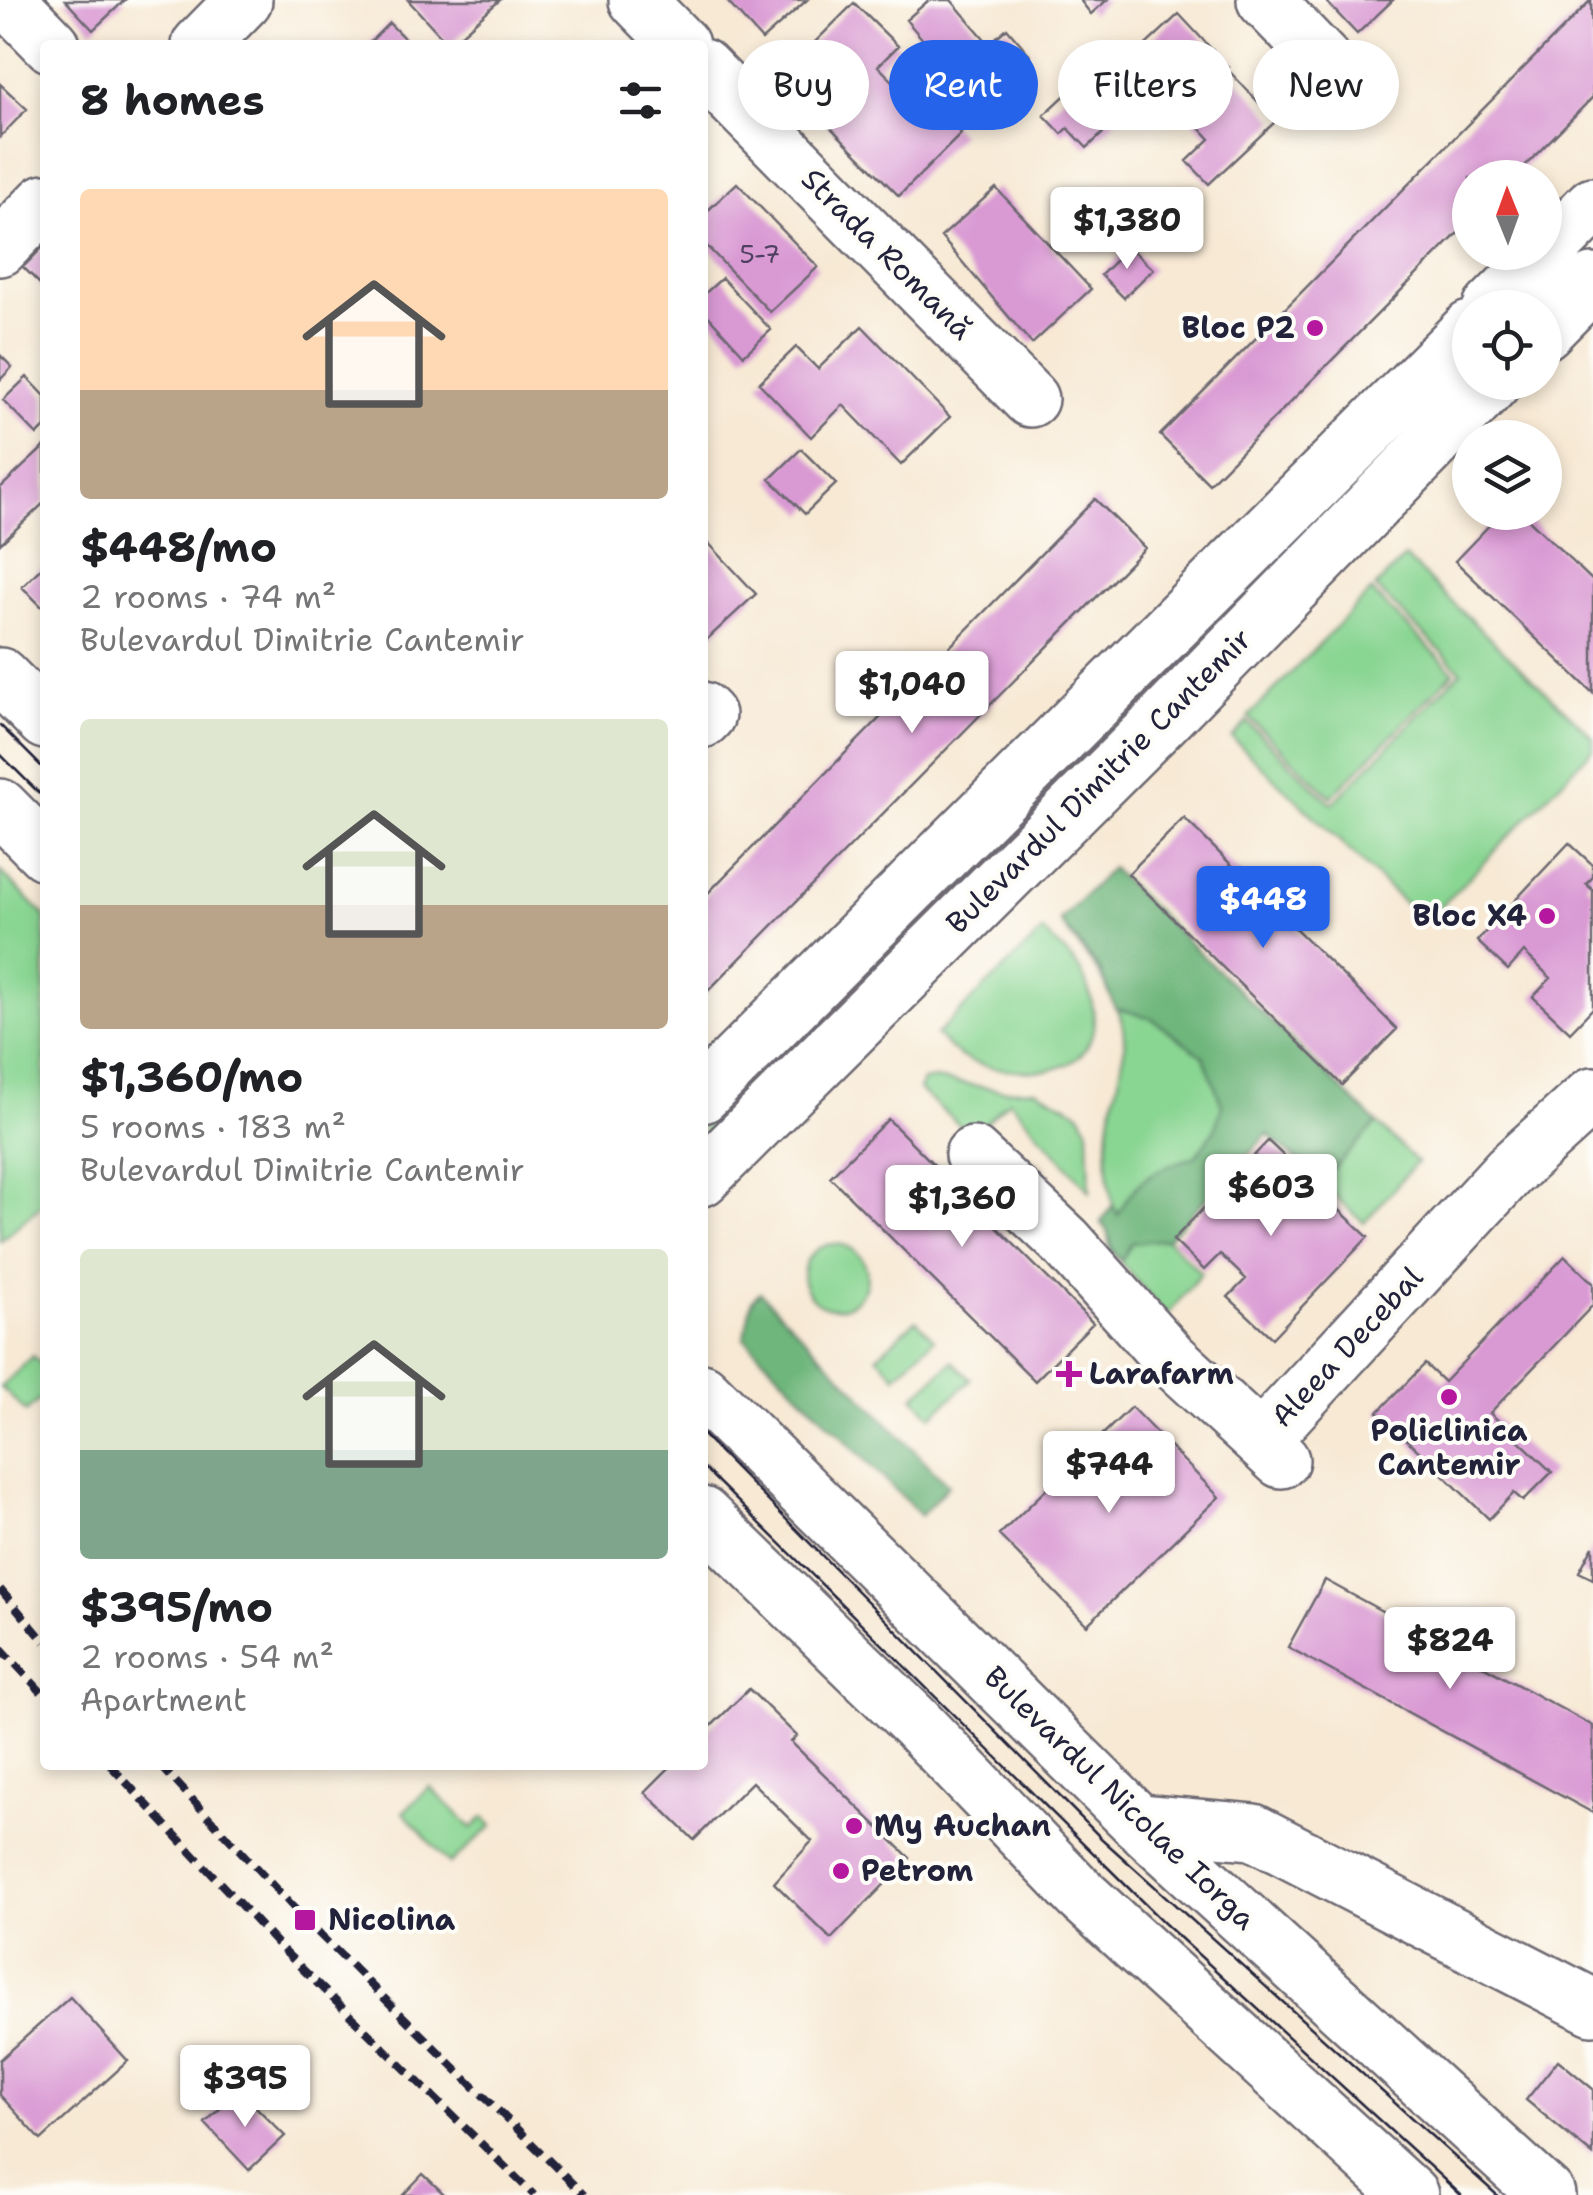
<!DOCTYPE html>
<meta charset="utf-8">
<style>
body{margin:0;font-family:"Shantell Sans",sans-serif;background:#f2f2f2;color:#202124;height:100vh;display:flex;flex-direction:column;font-size:38px;white-space:nowrap}
*{box-sizing:border-box;margin:0}
p{font-size:32px;color:#757577}
.icon{flex:none;width:55px;height:55px;fill:none;stroke:currentColor;stroke-width:2;stroke-linecap:round;stroke-linejoin:round}
.map{position:relative;flex:1;overflow:hidden}
.side{position:absolute;left:40px;top:40px;width:668px;height:1730px;display:flex;flex-direction:column;background:#fff;border-radius:10px;box-shadow:0 5px 15px #0003}
.side>*{flex:none}
.banner{position:absolute;left:738px;top:40px;width:705px;height:90px;display:flex;gap:20px}
.needle{width:65px;rotate:359deg}
.buttons{position:absolute;left:1452px;top:160px;display:grid;gap:20px}
.buttons a{display:grid;place-items:center;width:110px;height:110px;border-radius:50%;background:#fff;box-shadow:0 5px 15px #0003;font-size:50px}
.price{position:absolute;translate:-50% -85px;padding:0 22px;border-radius:10px;background:#fff;color:#222;font-size:32px;line-height:65px;filter:drop-shadow(0 2px 5px #0008)}
.price::after{content:'';position:absolute;left:50%;top:60px;width:30px;height:22px;margin-left:-15px;background:inherit;clip-path:polygon(0 0,100% 0,50% 100%)}
.price.current{background:#2563eb;color:#fff}
ul{padding:0;list-style:none}
li{display:grid;align-content:center;gap:20px;height:530px;padding:0 40px}
li span{display:grid;place-items:center;height:310px;border-radius:10px;color:#555}
li>.icon{margin-inline-start:auto}
span .icon{width:180px;height:180px;fill:#fffc;stroke-width:1}
li b{font-size:42px}
h2{display:flex;justify-content:space-between;align-items:center;height:120px;padding:0 40px;font-size:42px}
.pill{padding:0 35px;border-radius:45px;background:#fff;box-shadow:0 5px 15px #0003;font-size:35px;line-height:90px}
.pill.current{background:#2563eb;color:#fff}
.map>svg:first-child{display:block}
.green{fill:#89d592;stroke:#567c66;stroke-width:2.5}
.forest{fill:#6eb67c;stroke:#486c5c;stroke-width:2.5}
.building{fill:#d999d3}
.lines{fill:none;stroke-linecap:round;stroke-linejoin:round}
.minor-casing{stroke:#6d6871;stroke-width:60}
.major-casing{stroke:#6d6871;stroke-width:60}
.minor{stroke:#fff;stroke-width:55}
.major{stroke:#fff;stroke-width:55}
.tram{stroke:#22223b;stroke-width:2.5}
.rail{stroke:#22223b;stroke-width:8;stroke-dasharray:15 8;stroke-linecap:butt}
.poi-dot{fill:#b5179e;stroke:#fdfcf7;stroke-width:4}
.labels{text-anchor:middle;stroke-width:8;stroke-linejoin:round;paint-order:stroke}
.number-label{font-size:25px;fill:#504061}
.street-label{font-size:30px;fill:#22223b;stroke:#fdfcf7}
.poi-label{font-size:30px;font-weight:bold;fill:#22223b;stroke:#fdfcf7;text-anchor:start}
</style>
<div class="map">
<svg width="1593" height="2195" viewBox="0 0 1593 2195">
<rect width="100%" height="100%" fill="#fdfcf7"/>
<filter id="ink" filterUnits="userSpaceOnUse"><feTurbulence type="fractalNoise" baseFrequency=".01" numOctaves="2"/><feDisplacementMap in="SourceGraphic" scale="20" xChannelSelector="R" yChannelSelector="G"/><feConvolveMatrix kernelMatrix="1 2 1 2 8 2 1 2 1" color-interpolation-filters="sRGB"/></filter>
<filter id="wash" filterUnits="userSpaceOnUse"><feTurbulence type="fractalNoise" baseFrequency=".0048" numOctaves="4" result="noise"/><feDisplacementMap in="SourceGraphic" scale="40" xChannelSelector="R" yChannelSelector="G"/><feGaussianBlur stdDeviation="2.25" result="paint"/><feColorMatrix in="noise" values="0 0 0 0 0 0 0 0 0 0 0 0 0 0 0 0 0 1.4 0 .05"/><feComposite in="paint" operator="in"/></filter>
<g filter="url(#wash)">
<rect width="100%" height="100%" fill="#f7e9d4"/>
<path class="green" d="M 1470,352 L 1470,377 L 703,1146 L 703,1125 Z
M 1405,557 L 1593,737 L 1593,749 L 1425,923 L 1232,738 L 1247,722 L 1332,804 L 1461,671 L 1375,587 Z
M 1371,591 L 1454,672 L 1331,797 L 1248,717 Z
M 1111,868 L 1417,1162 L 1364,1223 L 1268,1134 L 1167,1239 L 1201,1273 L 1167,1316 L 1110,1250 L 1107,1228 L 1101,1222 L 1113,1205 C 1106,1175 1106,1143 1111,1112 C 1116,1084 1128,1057 1123,1028 C 1116,985 1083,955 1060,921 Z
M 0,871 L 45,916 L 45,1202 L 0,1241 Z
M 1043,931 C 1056,945 1077,961 1084,978 C 1107,1031 1089,1073 1028,1071 C 1005,1070 981,1068 960,1056 C 952,1051 944,1042 936,1035 Z
M 935,1079 L 1002,1090 L 1035,1089 L 1080,1112 L 1088,1129 L 1090,1191 L 1009,1100 L 972,1136 L 919,1090 L 923,1081 Z
M803 1276a32 32 0 1 1 64 0a32 32 0 1 1-64 0Z
M 916,1320 L 934,1339 L 896,1376 L 877,1356 Z
M 33,1356 L 45,1368 L 45,1394 L 26,1412 L 1,1387 Z
M 953,1361 L 971,1380 L 932,1416 L 914,1397 Z
M 430,1787 L 472,1828 L 484,1817 L 492,1826 L 450,1864 L 403,1812 Z"/>
<path class="forest" d="M 1111,868 L 1377,1123 L 1321,1182 L 1268,1134 L 1167,1239 L 1132,1243 L 1121,1261 C 1107,1247 1113,1234 1101,1222 L 1113,1205 L 1118,1215 C 1134,1179 1158,1167 1195,1157 L 1215,1129 L 1222,1105 L 1204,1057 L 1151,1018 L 1115,1008 L 1099,968 L 1060,921 Z
M 760,1292 L 948,1485 L 921,1516 L 744,1338 L 752,1300 Z"/>
<g id="blocks">
<path class="building" d="M 65,0 L 125,0 L 93,30 Z
M 408,0 L 500,0 L 449,45 Z
M 726,0 L 807,0 L 762,40 Z
M 929,0 L 951,0 L 989,44 L 1007,28 L 1030,55 L 976,101 L 906,20 Z
M 1080,0 L 1107,0 L 1091,14 Z
M 1325,0 L 1393,0 L 1357,34 Z
M 1591,0 L 1593,97 L 1513,178 L 1470,178 L 1470,221 L 1209,484 L 1160,435 Z
M 854,3 L 898,46 L 878,66 L 926,115 L 935,107 L 961,134 L 899,196 L 780,77 Z
M 1179,14 L 1228,67 L 1184,107 L 1135,55 Z
M 389,23 L 411,45 L 367,45 Z
M 1093,69 L 1109,87 L 1096,99 L 1116,121 L 1087,148 L 1068,128 L 1062,134 L 1044,115 Z
M 1231,73 L 1276,121 L 1209,184 L 1187,161 L 1210,139 L 1187,114 Z
M 0,84 L 27,109 L 0,137 Z
M 737,183 L 818,267 L 770,312 L 702,241 L 702,216 Z
M 996,188 L 1091,289 L 1032,344 L 941,237 Z
M 45,245 L 45,289 L 23,267 Z
M 1129,247 L 1153,269 L 1124,298 L 1101,275 Z
M 722,278 L 771,330 L 744,355 L 702,309 L 702,296 Z
M 862,326 L 950,417 L 901,465 L 843,405 L 811,437 L 759,383 L 796,347 L 818,369 Z
M 0,355 L 12,367 L 0,380 Z
M 27,377 L 45,396 L 45,427 L 37,435 L 3,400 Z
M 45,446 L 45,502 L 0,544 L 0,488 Z
M 801,449 L 836,484 L 805,514 L 770,479 Z
M 1095,499 L 1145,548 L 702,997 L 702,899 Z
M 1502,512 L 1521,512 L 1593,581 L 1593,693 L 1455,561 Z
M 702,536 L 756,594 L 702,644 Z
M 45,564 L 45,610 L 22,587 Z
M 1184,818 L 1397,1029 L 1342,1085 L 1128,874 Z
M 1569,843 L 1593,865 L 1593,877 L 1586,884 L 1593,890 L 1593,1008 L 1570,1032 L 1533,997 L 1551,978 L 1524,952 L 1508,970 L 1477,941 Z
M 888,1119 L 1093,1323 L 1035,1381 L 830,1177 Z
M 1268,1141 L 1307,1178 L 1294,1193 L 1320,1217 L 1333,1204 L 1368,1237 L 1272,1338 L 1228,1297 L 1246,1279 L 1220,1254 L 1204,1270 L 1173,1240 Z
M 1565,1256 L 1593,1283 L 1593,1305 L 1490,1413 L 1552,1472 L 1523,1501 L 1514,1493 L 1489,1519 L 1378,1412 L 1425,1364 L 1444,1382 Z
M 1131,1407 L 1219,1497 L 1087,1625 L 999,1535 Z
M 1593,1546 L 1593,1579 L 1579,1572 Z
M 1325,1580 L 1593,1726 L 1593,1813 L 1288,1647 Z
M 749,1689 L 797,1736 L 791,1742 L 910,1858 L 831,1939 L 774,1883 L 812,1841 L 752,1782 L 694,1840 L 645,1792 L 672,1765 L 702,1765 L 702,1735 Z
M 70,1997 L 128,2061 L 41,2140 L 0,2095 L 0,2060 Z
M 1558,2060 L 1593,2089 L 1593,2155 L 1526,2100 Z
M 239,2090 L 285,2136 L 249,2170 L 205,2123 Z
M 423,2174 L 445,2195 L 403,2195 Z"/>
</g>
</g>
<g filter="url(#ink)">
<use href="#blocks" fill-opacity="0" stroke="#6d6871" stroke-width="2.5"/>
<g class="lines">
<g class="minor-casing">
<path id="minor" d="M 8,0 L 52,45
M 637,0 L 681,45
M 1265,0 L 1344,82
M 200,45 L 244,0
M 702,67 L 1030,399
M 0,248 L 45,202
M 702,710 L 707,715 L 702,720
M 973,1155 L 1066,1242 L 1169,1357 L 1281,1460
M 1261,1440 L 1509,1171 L 1593,1095
M 1138,1822 L 1253,1832 L 1593,2007"/>
</g>
<g class="major-casing">
<path id="major" d="M 1491,308 L 1593,205
M 1545,331 L 1593,282
M 0,676 L 45,721
M 0,807 L 45,852
M 702,1095 L 1470,329
M 702,1178 L 1163,720 L 1493,382
M 702,1391 L 1138,1822 L 1547,2195
M 702,1515 L 915,1722 L 1080,1894 L 1410,2195"/>
</g>
<use href="#minor" class="minor"/>
<use href="#major" class="major"/>
<path class="tram" d="M 0,725 L 45,770
M 0,754 L 45,799
M 702,1434 L 1102,1839 L 1497,2195
M 702,1466 L 1164,1923 L 1461,2195"/>
<path class="rail" d="M 0,1589 L 45,1642
M 0,1647 L 45,1696
M 110,1765 L 279,1946 L 534,2195
M 160,1765 L 305,1920 L 584,2195"/>
</g>
</g>
<g class="poi-dot">
<circle cx="1315" cy="328" r="10"/>
<circle cx="1547" cy="916" r="10"/>
<path d="M1064 1359h10v10h10v10h-10v10h-10v-10h-10v-10h10z"/>
<circle cx="1449" cy="1397" r="10"/>
<circle cx="854" cy="1826" r="10"/>
<circle cx="841" cy="1871" r="10"/>
<rect x="293" y="1908" width="24" height="24" rx="5"/>
</g>
<g class="labels">
<g class="number-label">
<text x="760" y="263">5-7</text>
</g>
<g class="street-label">
<text transform="translate(887 254) rotate(45)" y="10">Strada Romană</text>
<text transform="translate(1099 781) rotate(-45)" y="10">Bulevardul Dimitrie Cantemir</text>
<text transform="translate(1347 1347) rotate(-47)" y="10">Aleea Decebal</text>
<text transform="translate(1120 1798) rotate(44)" y="10">Bulevardul Nicolae Iorga</text>
</g>
<g class="poi-label">
<text x="1295" y="338" text-anchor="end">Bloc P2</text>
<text x="1527" y="926" text-anchor="end">Bloc X4</text>
<text x="1089" y="1384">Larafarm</text>
<text x="1449" y="1441" text-anchor="middle">Policlinica<tspan x="1449" dy="34">Cantemir</tspan></text>
<text x="874" y="1836">My Auchan</text>
<text x="861" y="1881">Petrom</text>
<text x="328" y="1930">Nicolina</text>
</g>
</g>
</svg>
<div class="buttons">
<a><svg class="needle" viewBox="-14 -14 28 28"><path d="M0-13l5 13h-10z" fill="#e53935"/><path d="M0 13l5-13h-10z" fill="#757577"/></svg></a>
<a><svg class="icon" aria-label="locate" viewBox="0 0 24 24"><circle cx="12" cy="12" r="6"/><path d="M12 2v4M12 18v4M2 12h4M18 12h4"/></svg></a>
<a><svg class="icon" aria-label="layers" viewBox="0 0 24 24"><path d="M12 4l9 5-9 5-9-5zM3 14l9 5 9-5"/></svg></a>
</div>
<b class="price" style="left:1127px;top:272px">$1,380</b>
<b class="price" style="left:912px;top:736px">$1,040</b>
<b class="price current" style="left:1263px;top:951px">$448</b>
<b class="price" style="left:1271px;top:1239px">$603</b>
<b class="price" style="left:962px;top:1250px">$1,360</b>
<b class="price" style="left:1109px;top:1516px">$744</b>
<b class="price" style="left:1450px;top:1692px">$824</b>
<b class="price" style="left:245px;top:2130px">$395</b>
<div class="banner">
<a class="pill">Buy</a>
<a class="pill current">Rent</a>
<a class="pill">Filters</a>
<a class="pill">New</a>
</div>
<section class="side">
<h2>8 homes<svg class="icon" aria-label="filters" viewBox="0 0 24 24"><path d="M4 7h16M4 17h16"/><circle cx="9" cy="7" r="2"/><circle cx="15" cy="17" r="2"/></svg></h2>
<ul>
<li><span style="background:linear-gradient(#ffd9b3 65%,#b9a48a 0)"><svg class="icon" aria-label="home" viewBox="0 0 24 24"><path d="M3 11l9-7 9 7M6 9v11h12V9"/></svg></span><div><b>$448/mo</b><p>2 rooms · 74 m²</p><p>Bulevardul Dimitrie Cantemir</p></div></li>
<li><span style="background:linear-gradient(#dfe7d0 60%,#b9a48a 0)"><svg class="icon" aria-label="home" viewBox="0 0 24 24"><path d="M3 11l9-7 9 7M6 9v11h12V9"/></svg></span><div><b>$1,360/mo</b><p>5 rooms · 183 m²</p><p>Bulevardul Dimitrie Cantemir</p></div></li>
<li><span style="background:linear-gradient(#dfe7d0 65%,#7fa58c 0)"><svg class="icon" aria-label="home" viewBox="0 0 24 24"><path d="M3 11l9-7 9 7M6 9v11h12V9"/></svg></span><div><b>$395/mo</b><p>2 rooms · 54 m²</p><p>Apartment</p></div></li>
</ul>
</section>
</div>
